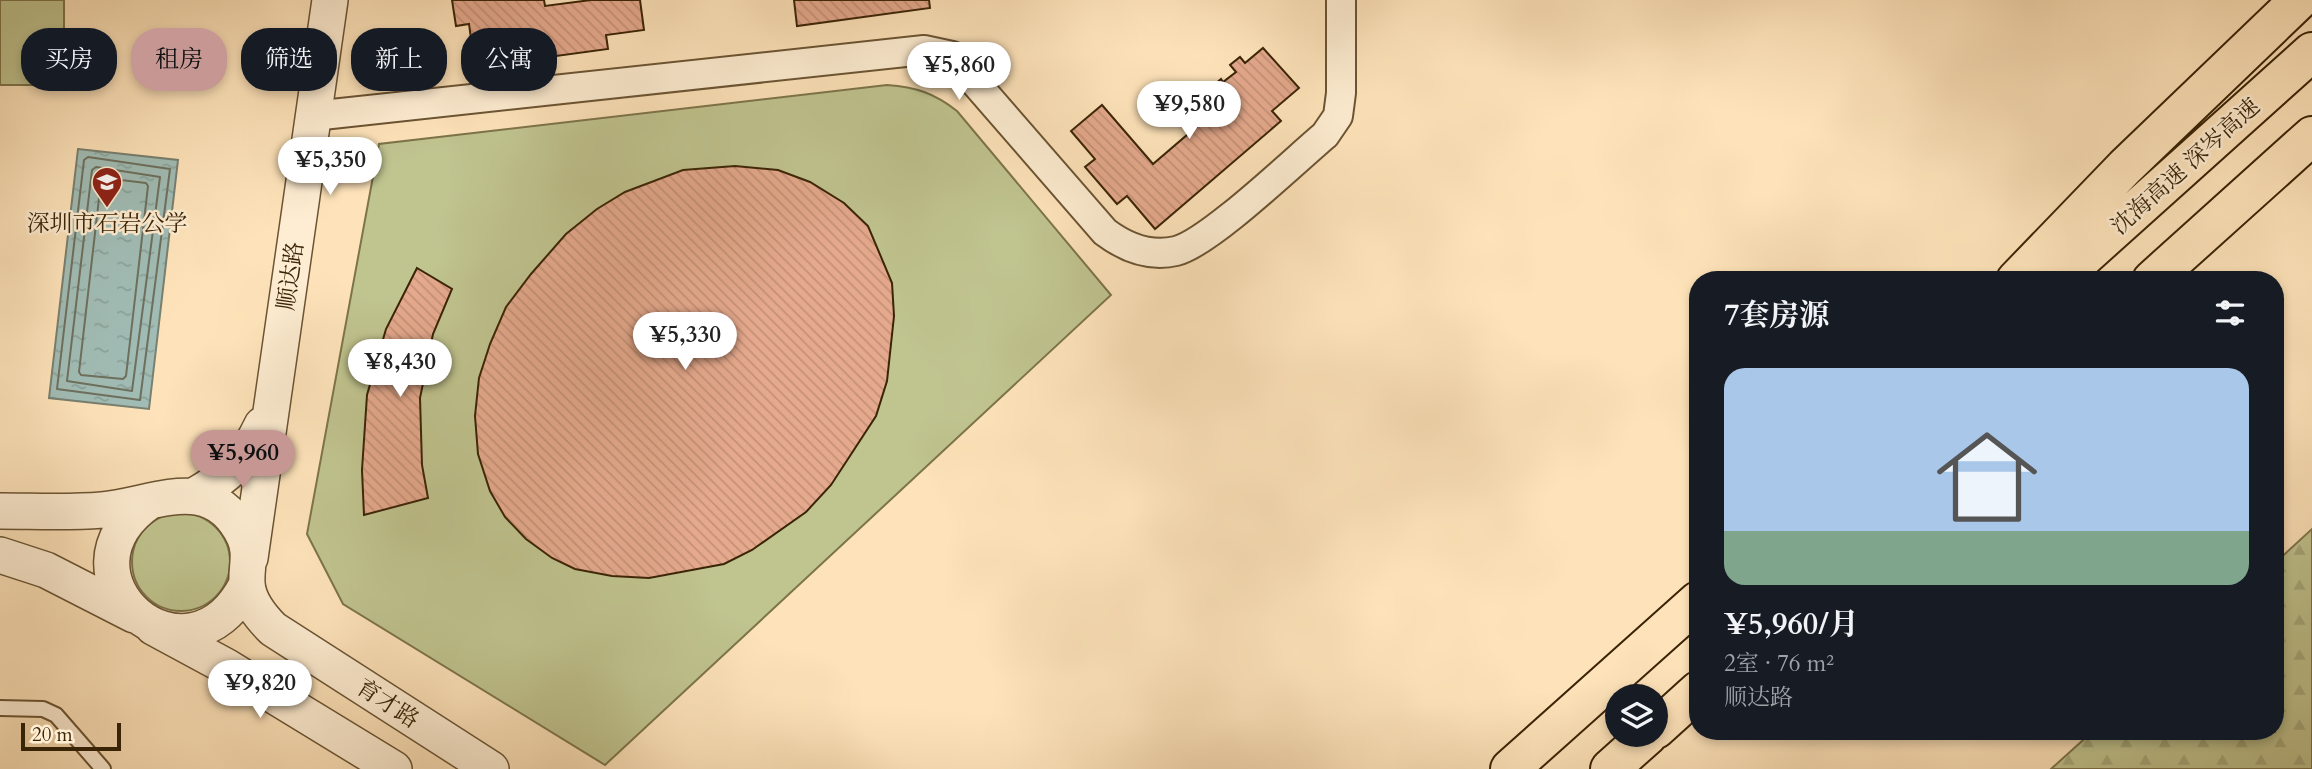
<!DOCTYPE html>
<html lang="zh">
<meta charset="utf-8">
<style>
body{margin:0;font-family:Cardo,"Noto Serif SC",serif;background:#242831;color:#f1f3f6;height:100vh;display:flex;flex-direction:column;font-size:26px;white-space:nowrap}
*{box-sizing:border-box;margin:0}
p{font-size:23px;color:#9ea1a6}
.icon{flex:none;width:38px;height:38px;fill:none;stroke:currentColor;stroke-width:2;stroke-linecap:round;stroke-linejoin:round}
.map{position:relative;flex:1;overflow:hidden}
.drawer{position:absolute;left:1689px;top:271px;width:595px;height:469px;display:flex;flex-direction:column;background:#171b24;border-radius:28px;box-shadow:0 4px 10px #0003}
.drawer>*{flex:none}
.banner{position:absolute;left:21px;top:28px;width:665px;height:63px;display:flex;gap:14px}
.fabs{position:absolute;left:1605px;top:684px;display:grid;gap:14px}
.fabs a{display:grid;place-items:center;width:63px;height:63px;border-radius:50%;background:#171b24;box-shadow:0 4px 10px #0003;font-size:35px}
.scale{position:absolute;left:21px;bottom:18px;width:100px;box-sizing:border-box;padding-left:7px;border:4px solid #3a2406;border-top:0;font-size:19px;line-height:24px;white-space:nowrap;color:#3a2406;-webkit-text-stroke:5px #feedd2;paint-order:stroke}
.price{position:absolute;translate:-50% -60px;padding:0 16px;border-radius:24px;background:#fff;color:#222;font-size:23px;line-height:46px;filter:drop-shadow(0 2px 4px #0008)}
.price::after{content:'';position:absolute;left:50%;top:42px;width:21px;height:16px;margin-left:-10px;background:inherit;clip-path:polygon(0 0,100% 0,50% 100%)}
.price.current{background:#c59692;color:#111}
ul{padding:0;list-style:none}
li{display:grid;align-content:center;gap:14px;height:371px;padding:0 35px}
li+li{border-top:2px solid #363941}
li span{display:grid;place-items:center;height:217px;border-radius:21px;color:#555}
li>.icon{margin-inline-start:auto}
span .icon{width:126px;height:126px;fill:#fffc;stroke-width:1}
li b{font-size:30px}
h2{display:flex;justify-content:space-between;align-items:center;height:84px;padding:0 35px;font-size:30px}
.tag{padding:0 24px;border-radius:28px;background:#171b24;box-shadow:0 4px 10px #0003;font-size:24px;line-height:63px}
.tag.current{background:#c59692;color:#111}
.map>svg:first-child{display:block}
.grass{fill:#c0c48f;stroke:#7d744a;stroke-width:2}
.forest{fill:url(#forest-firs);stroke:#7d744a;stroke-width:2}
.water{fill:url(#water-ripples);stroke:#788070;stroke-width:2}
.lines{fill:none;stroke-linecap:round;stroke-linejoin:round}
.shore{stroke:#6e705e;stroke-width:2}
.building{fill:url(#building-back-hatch);stroke:#3a2406;stroke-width:2}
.service-casing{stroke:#6b5433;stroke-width:18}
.minor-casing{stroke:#6b5433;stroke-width:32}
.tertiary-casing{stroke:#6b5433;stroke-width:38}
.motorway-casing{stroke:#3a2406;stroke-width:42}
.service{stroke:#feedd2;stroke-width:14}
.minor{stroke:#feedd2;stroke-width:28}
.tertiary{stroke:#feedd2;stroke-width:35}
.motorway{stroke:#fee3ba;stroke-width:38}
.labels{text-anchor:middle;stroke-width:5;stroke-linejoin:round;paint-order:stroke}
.street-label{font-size:23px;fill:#3a2406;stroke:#feedd2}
.poi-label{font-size:23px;fill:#3a2406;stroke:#feedd2}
</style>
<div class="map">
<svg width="2312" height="769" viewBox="0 0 2312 769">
<defs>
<pattern id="forest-firs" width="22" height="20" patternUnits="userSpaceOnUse" patternTransform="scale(1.75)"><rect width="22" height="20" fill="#c0c48f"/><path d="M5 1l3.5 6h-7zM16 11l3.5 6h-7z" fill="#a6a87a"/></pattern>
<pattern id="water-ripples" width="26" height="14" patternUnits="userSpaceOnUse" patternTransform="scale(1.75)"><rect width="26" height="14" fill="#a1bdb6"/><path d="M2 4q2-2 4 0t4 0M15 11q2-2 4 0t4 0" fill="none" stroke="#8ba29b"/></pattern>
<pattern id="building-back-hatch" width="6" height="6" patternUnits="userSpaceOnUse" patternTransform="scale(1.75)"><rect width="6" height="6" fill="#e5a98d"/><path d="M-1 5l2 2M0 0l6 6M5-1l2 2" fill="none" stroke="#c59178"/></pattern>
</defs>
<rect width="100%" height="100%" fill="#fee3ba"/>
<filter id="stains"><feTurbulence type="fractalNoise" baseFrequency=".00286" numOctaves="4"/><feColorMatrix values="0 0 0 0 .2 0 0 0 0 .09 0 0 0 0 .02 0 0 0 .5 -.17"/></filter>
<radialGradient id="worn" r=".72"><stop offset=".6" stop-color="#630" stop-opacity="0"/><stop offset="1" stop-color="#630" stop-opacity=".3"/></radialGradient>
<path class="grass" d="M 0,0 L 64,0 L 64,85 L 0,85 Z
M 887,85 C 916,87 934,93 957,111 L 1111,295 L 605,765 L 343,604 L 307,534 L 379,144 Z
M132 562a49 49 0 1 1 98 0a49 49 0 1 1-98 0Z"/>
<path class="forest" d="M 2312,529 L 2312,769 L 2051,769 L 2092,732 L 2275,732 L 2275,563 Z"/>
<path class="water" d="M 78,149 L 178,160 L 149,409 L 49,398 Z"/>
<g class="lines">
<path class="shore" d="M 88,157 L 170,169 L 140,400 L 57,389 L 84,160 Z
M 96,167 L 160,177 L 132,391 L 67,381 L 92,170 Z
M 104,178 L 146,183 L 148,186 L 126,376 L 123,379 L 81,375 L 79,372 L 101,181 Z"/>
</g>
<path class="building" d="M 452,0 L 544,0 L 545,6 L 591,0 L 640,0 L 644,30 L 606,35 L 608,49 L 475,67 L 469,24 L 456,26 Z
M 794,0 L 929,0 L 930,8 L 797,26 Z
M 1263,48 L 1299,88 L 1272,111 L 1281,121 L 1155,229 L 1127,196 L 1117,204 L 1085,167 L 1095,159 L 1071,131 L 1102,105 L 1153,164 L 1202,122 L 1189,106 L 1221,79 L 1223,82 L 1236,72 L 1230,65 L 1240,57 L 1245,63 Z
M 735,166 L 778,170 L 810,182 L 844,203 L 868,226 L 892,283 L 894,316 L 887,381 L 876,416 L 831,485 L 806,512 L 752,550 L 724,564 L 649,578 L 612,576 L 575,569 L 552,558 L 526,539 L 505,517 L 490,491 L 478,454 L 475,416 L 479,378 L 490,344 L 506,307 L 531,274 L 566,234 L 597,209 L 625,192 L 683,170 Z
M 417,268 L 452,289 L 433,334 L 420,398 L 422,465 L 428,498 L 364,515 L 362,470 L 367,395 L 386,329 Z"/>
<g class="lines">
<g class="service-casing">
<path id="service" d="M 0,708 L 43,709 L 56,715 L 103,769"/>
</g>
<g class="minor-casing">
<path id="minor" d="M 313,116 L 924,50 L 952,56 L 1105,232 C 1125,247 1150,257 1176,251 C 1209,243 1294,161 1325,135 L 1338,116 L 1341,93 L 1341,0"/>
</g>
<g class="tertiary-casing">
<path id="tertiary" d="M 194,496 C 227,477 246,459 262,425
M 150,501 C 43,575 188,701 247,584
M 0,511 C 34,511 68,513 102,510 C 155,505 212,470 244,536 C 252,553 246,567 247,583 C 248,602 261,617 273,629 L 491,769
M 0,555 L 46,570 L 134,615
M 250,558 L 330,0
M 153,627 L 227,667 L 394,769"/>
</g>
<g class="motorway-casing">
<path id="motorway" d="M 2016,280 L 2125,167 L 2299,0
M 2058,280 L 2312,52
M 2152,280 L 2312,136
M 1656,729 L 1698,691
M 1510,769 L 1698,601
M 1610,769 L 1648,735"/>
</g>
<use href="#service" class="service"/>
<use href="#minor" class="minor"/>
<use href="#tertiary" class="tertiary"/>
<use href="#motorway" class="motorway"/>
</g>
<defs>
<g id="school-pin" transform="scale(1.575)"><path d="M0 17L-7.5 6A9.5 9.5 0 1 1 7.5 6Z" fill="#8f2418" stroke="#feedd2"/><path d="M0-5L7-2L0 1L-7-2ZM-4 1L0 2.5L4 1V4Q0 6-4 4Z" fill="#fff"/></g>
</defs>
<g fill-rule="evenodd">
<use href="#school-pin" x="107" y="182"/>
</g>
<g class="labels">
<g class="street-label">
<text transform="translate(2185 166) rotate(-42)" y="8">沈海高速 深岑高速</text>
<text transform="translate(290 276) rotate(-82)" y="8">顺达路</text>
<text transform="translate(388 703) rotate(33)" y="8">育才路</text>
</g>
<g class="poi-label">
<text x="107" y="231">深圳市石岩公学</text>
</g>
</g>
<rect width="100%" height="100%" filter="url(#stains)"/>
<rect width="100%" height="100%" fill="url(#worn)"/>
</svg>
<div class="fabs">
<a><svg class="icon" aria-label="layers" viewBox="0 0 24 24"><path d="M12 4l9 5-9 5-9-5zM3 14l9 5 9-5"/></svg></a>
</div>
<div class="scale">20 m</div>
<b class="price" style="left:959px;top:102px">¥5,860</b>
<b class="price" style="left:1189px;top:141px">¥9,580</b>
<b class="price" style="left:330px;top:197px">¥5,350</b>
<b class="price" style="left:685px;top:372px">¥5,330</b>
<b class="price" style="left:400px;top:399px">¥8,430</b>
<b class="price current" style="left:243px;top:490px">¥5,960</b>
<b class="price" style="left:260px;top:720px">¥9,820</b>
<div class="banner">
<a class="tag">买房</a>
<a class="tag current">租房</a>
<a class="tag">筛选</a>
<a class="tag">新上</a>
<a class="tag">公寓</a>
</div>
<section class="drawer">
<h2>7套房源<svg class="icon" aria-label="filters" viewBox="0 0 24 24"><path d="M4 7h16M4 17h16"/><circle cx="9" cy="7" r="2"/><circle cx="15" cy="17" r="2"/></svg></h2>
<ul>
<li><span style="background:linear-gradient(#a9c7e8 75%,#7fa58c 0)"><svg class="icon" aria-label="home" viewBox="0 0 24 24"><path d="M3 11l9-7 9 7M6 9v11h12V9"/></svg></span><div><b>¥5,960/月</b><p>2室 · 76 m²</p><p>顺达路</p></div></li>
</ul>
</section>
</div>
